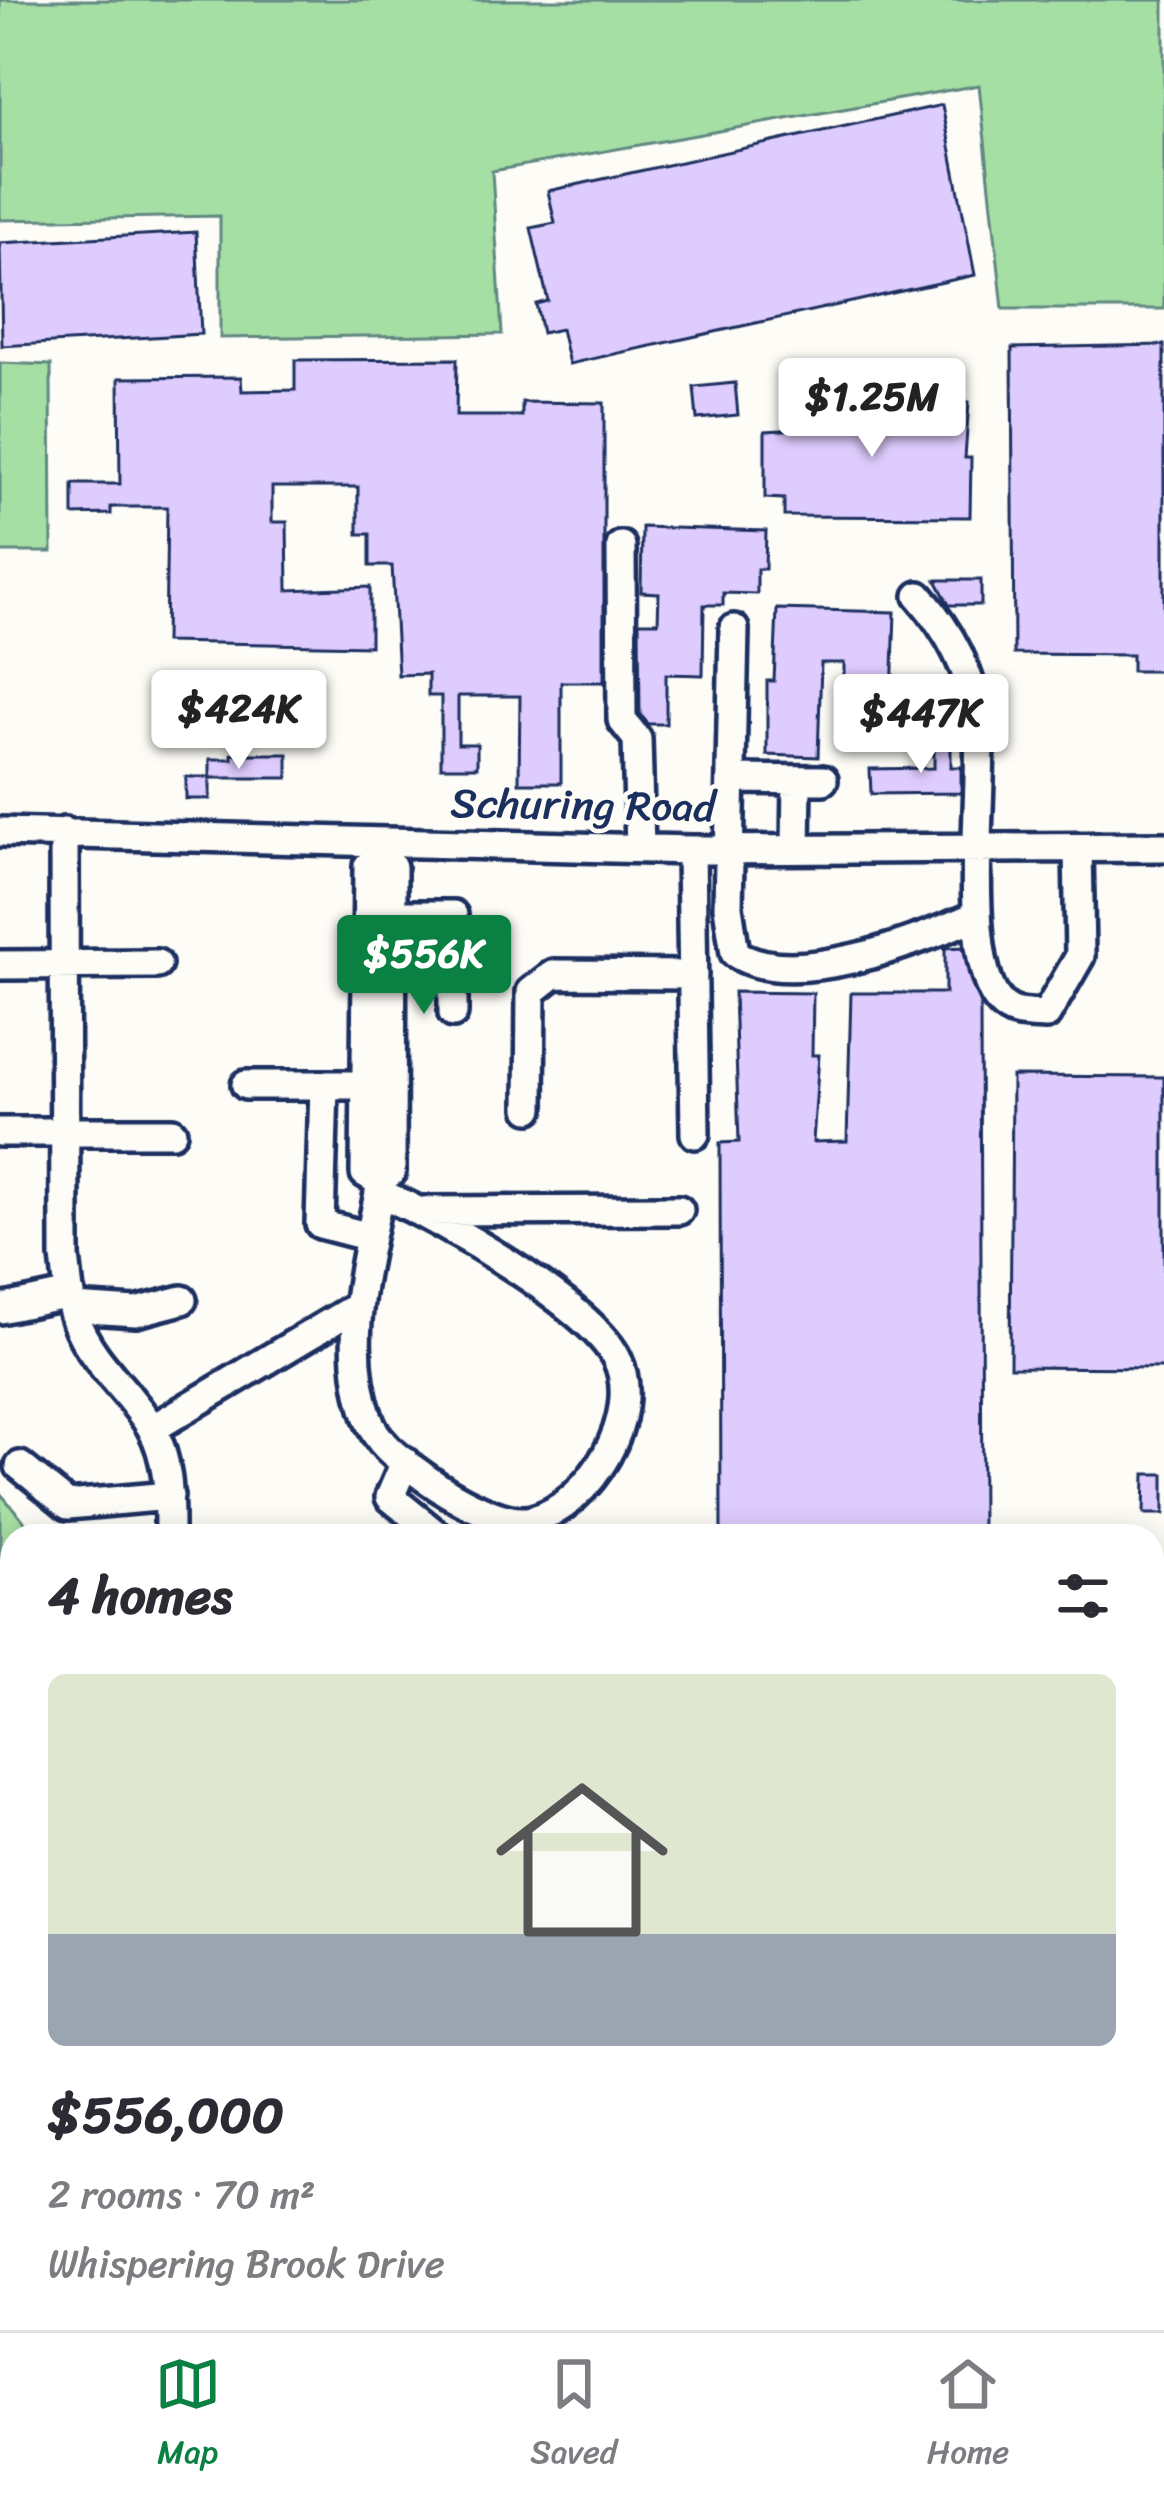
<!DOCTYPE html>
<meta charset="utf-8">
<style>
body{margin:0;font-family:Sriracha,sans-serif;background:#f2f2f3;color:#2b2b33;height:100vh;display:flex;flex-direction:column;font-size:45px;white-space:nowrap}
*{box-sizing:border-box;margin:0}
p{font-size:39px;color:#7c7c81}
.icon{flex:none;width:66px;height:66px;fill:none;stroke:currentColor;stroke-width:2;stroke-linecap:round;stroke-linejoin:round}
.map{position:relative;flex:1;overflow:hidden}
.drawer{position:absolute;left:0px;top:1524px;width:1164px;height:807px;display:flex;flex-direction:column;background:#fff;border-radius:36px 36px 0 0;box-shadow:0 6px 30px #0003}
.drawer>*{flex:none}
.price{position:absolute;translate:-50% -102px;padding:0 27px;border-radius:12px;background:#fff;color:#222;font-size:39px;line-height:78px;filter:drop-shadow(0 3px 6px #0008)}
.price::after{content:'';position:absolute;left:50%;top:72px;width:36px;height:27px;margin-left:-18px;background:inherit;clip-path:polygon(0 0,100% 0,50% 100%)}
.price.selected{background:#0b8043;color:#fff}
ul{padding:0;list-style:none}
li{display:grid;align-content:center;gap:24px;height:636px;padding:0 48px}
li+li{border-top:3px solid #e1e1e2}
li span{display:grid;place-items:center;height:372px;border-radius:18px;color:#555}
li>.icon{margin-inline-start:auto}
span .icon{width:216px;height:216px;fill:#fffc;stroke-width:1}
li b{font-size:51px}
h2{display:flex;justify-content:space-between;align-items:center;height:144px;padding:0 48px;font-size:51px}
.dock{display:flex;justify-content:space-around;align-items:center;height:168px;border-top:3px solid #e1e1e2;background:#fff;font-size:33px;color:#7c7c81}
.dock a{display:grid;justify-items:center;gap:6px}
.dock .selected{color:#0b8043}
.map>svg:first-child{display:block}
.green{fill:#a6dfa4;stroke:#608781;stroke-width:3}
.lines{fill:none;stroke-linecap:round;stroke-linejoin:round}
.river{stroke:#8ddee7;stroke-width:33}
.building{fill:#dfccfe;stroke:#1b2f5e;stroke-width:3}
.minor-casing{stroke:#1b2f5e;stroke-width:36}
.minor{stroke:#fdfcf7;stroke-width:27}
.labels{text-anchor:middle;stroke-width:9;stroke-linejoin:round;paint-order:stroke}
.street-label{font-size:42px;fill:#1b2f5e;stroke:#fdfcf7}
</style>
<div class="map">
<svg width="1164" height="2330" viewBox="0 0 1164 2330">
<rect width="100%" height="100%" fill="#fdfcf7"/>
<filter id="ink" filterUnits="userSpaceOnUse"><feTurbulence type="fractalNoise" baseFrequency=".00833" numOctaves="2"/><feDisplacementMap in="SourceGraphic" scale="24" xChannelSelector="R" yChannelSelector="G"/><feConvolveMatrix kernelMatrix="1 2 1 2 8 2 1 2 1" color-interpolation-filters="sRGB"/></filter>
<g filter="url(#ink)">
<path class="green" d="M 0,0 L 1164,0 L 1164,309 L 1003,309 L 979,85 L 492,171 L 502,334 L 220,338 L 220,216 L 0,220 Z
M 0,363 L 51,365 L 52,552 L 0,552 Z
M 0,1493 L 37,1536 L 12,1536 L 12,1568 L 0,1581 Z
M 1152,1650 L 1164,1650 L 1164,2330 L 66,2330 L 66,2319 L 1152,2319 Z"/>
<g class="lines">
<path class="river" d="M 1147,2330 L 1164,2310"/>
</g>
<path class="building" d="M 942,105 L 975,275 L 569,364 L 561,329 L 542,333 L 536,304 L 548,301 L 531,228 L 555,223 L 548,191 Z
M 196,232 L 201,334 L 2,346 L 0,243 Z
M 1164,345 L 1164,671 L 1132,671 L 1132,655 L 1014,654 L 1012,348 Z
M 457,359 L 456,416 L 522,416 L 522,402 L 604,403 L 604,682 L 561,682 L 561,783 L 519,783 L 520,696 L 458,696 L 458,744 L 477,744 L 477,767 L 441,767 L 441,696 L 428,696 L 428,674 L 398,675 L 392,566 L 370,566 L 370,534 L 358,534 L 358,487 L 272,487 L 272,522 L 287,522 L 288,590 L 370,587 L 370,646 L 165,642 L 167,507 L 111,507 L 111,514 L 73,515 L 73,484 L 120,484 L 119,378 L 241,377 L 242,391 L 295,390 L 295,360 Z
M 735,383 L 738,415 L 697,419 L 694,387 Z
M 800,401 L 969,402 L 965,458 L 971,458 L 970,517 L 784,516 L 784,499 L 765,498 L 765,431 L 800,429 Z
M 642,527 L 766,531 L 765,569 L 757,569 L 757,594 L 723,593 L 723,605 L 704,605 L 703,675 L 666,674 L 666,724 L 648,724 L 640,714 L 639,622 L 658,622 L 659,593 L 641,592 Z
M 936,580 L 981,580 L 981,605 L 949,605 Z
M 777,609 L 895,612 L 892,696 L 844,694 L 844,663 L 821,663 L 818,757 L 767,755 L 767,681 L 774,681 Z
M 934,740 L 951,740 L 951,767 L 961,767 L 961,793 L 871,794 L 870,769 L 934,768 Z
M 232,754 L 288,754 L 288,778 L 210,778 L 210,799 L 186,799 L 186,777 L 210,777 L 210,759 L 232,759 Z
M 963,947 L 980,1005 L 982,1536 L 721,1536 L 720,1143 L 739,1142 L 734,992 L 813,993 L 812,1055 L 819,1055 L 813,1142 L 847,1141 L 851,993 L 945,993 L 945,948 Z
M 1012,1076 L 1164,1077 L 1164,1368 L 1010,1367 Z
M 1145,1474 L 1164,1474 L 1164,1514 L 1144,1514 Z"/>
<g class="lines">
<g class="minor-casing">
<path id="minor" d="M 621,546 L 622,720 L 637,739 L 640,848
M 919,596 C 951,633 970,670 978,718 C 987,776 954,984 1010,1010 C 1019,1015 1036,1014 1046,1015 L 1080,956 L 1078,848
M 734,629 L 728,907 L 735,953 C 792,991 919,941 977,915
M 732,779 L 823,780
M 0,832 L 691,850 L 1164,847
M 64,832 L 65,1257 C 68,1278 68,1301 76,1321 C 91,1362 129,1391 151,1427 C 170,1460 169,1500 169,1536
M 378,842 L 378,859 L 368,866 L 365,1173 L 379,1181
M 796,849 L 797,780
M 691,850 L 695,1134
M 378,859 L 392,867 L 391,1172 L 379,1181 L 379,1193
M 377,915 L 453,915 L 453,1013
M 0,965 L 157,964
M 246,1085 L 382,1085
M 324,1086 L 320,1224 L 370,1237
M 530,1108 L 531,992 L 554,974 L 693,975
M 0,1132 L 172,1132
M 379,1193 C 436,1216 591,1305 617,1359 C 644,1415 590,1506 532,1520 C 502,1527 447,1494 424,1477 C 401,1460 378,1446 368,1418 C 342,1344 365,1266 379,1193 Z
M 424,1211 L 679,1210
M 73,1308 L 136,1312 L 182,1300
M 0,1309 L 70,1294
M 152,1429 L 356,1307
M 405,1462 L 390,1497 L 438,1536
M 20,1466 L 68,1505 L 169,1496
M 0,1722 L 12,1715
M 0,2273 L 12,2273
M 24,2330 L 24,2319"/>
</g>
<use href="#minor" class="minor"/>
</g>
</g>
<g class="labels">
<g class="street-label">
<text transform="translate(583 804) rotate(1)" y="15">Schuring Road</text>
</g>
</g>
</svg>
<b class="price" style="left:872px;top:460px">$1.25M</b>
<b class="price" style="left:239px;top:772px">$424K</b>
<b class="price" style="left:921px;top:776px">$447K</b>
<b class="price selected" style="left:424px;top:1017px">$556K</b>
<section class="drawer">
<h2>4 homes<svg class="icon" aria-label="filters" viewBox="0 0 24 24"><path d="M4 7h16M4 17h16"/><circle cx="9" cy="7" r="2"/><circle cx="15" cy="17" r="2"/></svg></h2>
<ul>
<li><span style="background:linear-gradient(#dfe7d0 70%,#9aa5b1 0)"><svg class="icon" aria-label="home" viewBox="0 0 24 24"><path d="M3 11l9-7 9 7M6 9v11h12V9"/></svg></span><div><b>$556,000</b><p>2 rooms · 70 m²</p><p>Whispering Brook Drive</p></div></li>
</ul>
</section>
</div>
<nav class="dock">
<a class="selected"><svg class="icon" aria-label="map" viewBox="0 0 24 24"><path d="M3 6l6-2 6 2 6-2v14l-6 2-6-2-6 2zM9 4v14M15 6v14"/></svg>Map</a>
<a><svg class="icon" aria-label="saved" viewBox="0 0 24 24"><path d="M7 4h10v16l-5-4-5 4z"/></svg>Saved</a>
<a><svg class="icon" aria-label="home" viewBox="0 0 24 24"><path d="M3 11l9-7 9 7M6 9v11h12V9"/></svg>Home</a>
</nav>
